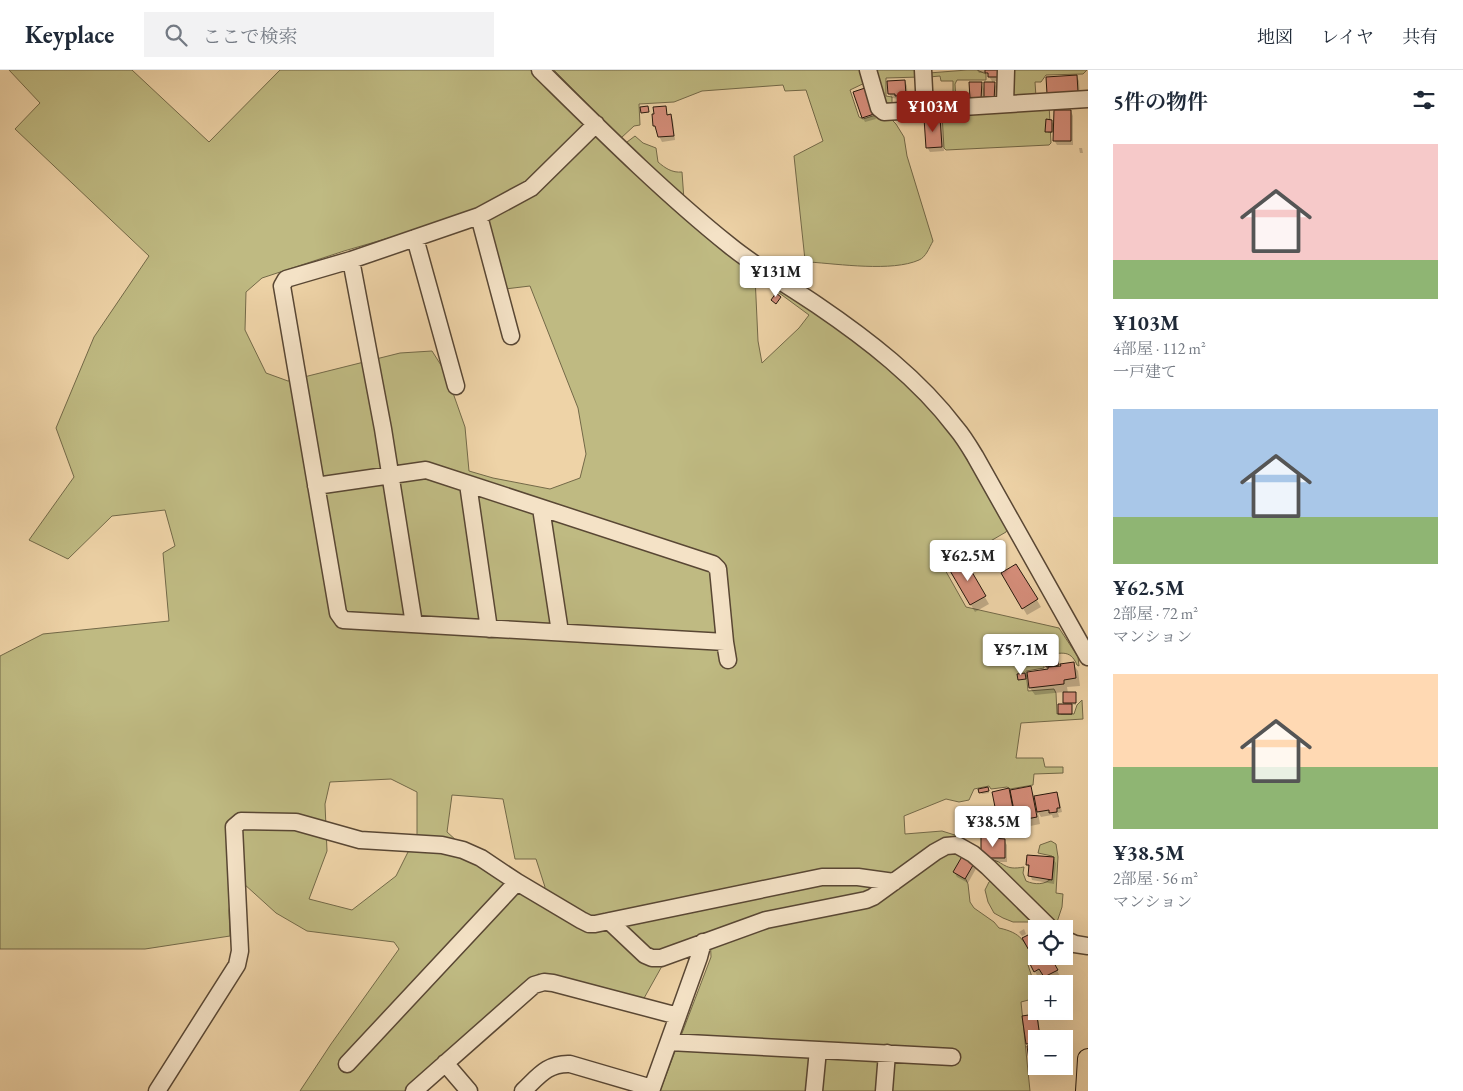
<!DOCTYPE html>
<html lang="ja">
<meta charset="utf-8">
<style>
body{margin:0;font-family:"EB Garamond","Noto Serif JP",serif;background:#f2f2f3;color:#1f2937;height:100vh;display:flex;flex-direction:column;font-size:19px;white-space:nowrap}
*{box-sizing:border-box;margin:0}
p{font-size:16px;color:#747a83}
.icon{flex:none;width:28px;height:28px;fill:none;stroke:currentColor;stroke-width:2;stroke-linecap:round;stroke-linejoin:round}
.map{position:relative;flex:1;overflow:hidden}
.details{display:flex;flex-direction:column;background:#fff;width:375px}
.details>*{flex:none}
.buttons{position:absolute;left:1028px;top:850px;display:grid;gap:10px}
.buttons a{display:grid;place-items:center;width:45px;height:45px;border-radius:0px;background:#fff;box-shadow:0 5px 20px #0002;font-size:25px}
.price{position:absolute;translate:-50% -42px;padding:0 11px;border-radius:5px;background:#fff;color:#222;font-size:16px;line-height:32px;filter:drop-shadow(0 1px 2px #0008)}
.price::after{content:'';position:absolute;left:50%;top:30px;width:15px;height:11px;margin-left:-8px;background:inherit;clip-path:polygon(0 0,100% 0,50% 100%)}
.price.active{background:#8f2418;color:#fff}
ul{padding:0;list-style:none}
li{display:grid;align-content:center;gap:10px;height:265px;padding:0 25px}
li span{display:grid;place-items:center;height:155px;border-radius:0px;color:#555}
li>.icon{margin-inline-start:auto}
span .icon{width:90px;height:90px;fill:#fffc;stroke-width:1}
li b{font-size:21px}
h2{display:flex;justify-content:space-between;align-items:center;height:60px;padding:0 25px;font-size:21px}
header{display:flex;align-items:center;gap:30px;box-sizing:border-box;height:70px;padding:0 25px;background:#fff;border-bottom:1px solid #e0e1e3}
header strong{font-size:24px}
nav{display:flex;gap:28px;margin-inline-start:auto;font-size:18px}
.search{width:350px;height:45px;background:#f2f2f3;display:flex;align-items:center;gap:12px;box-sizing:border-box;padding:0 18px;border-radius:0px;color:#747a83;font-size:19px}
main{display:flex;flex:1;min-height:0}
.map>svg:first-child{display:block}
.green{fill:#bfba82;stroke:#736948;fill-rule:evenodd}
.shadow{fill:#0003}
.building{fill:#d68e7b;stroke:#27180d}
.lines{fill:none;stroke-linecap:round;stroke-linejoin:round}
.minor-casing{stroke:#594734;stroke-width:19}
.major-casing{stroke:#27180d;stroke-width:22}
.minor{stroke:#f4e2c6;stroke-width:16}
.major{stroke:#eed3a7;stroke-width:20}
</style>
<header>
<strong>Keyplace</strong>
<div class="search"><svg class="icon" aria-label="search" viewBox="0 0 24 24"><circle cx="10" cy="10" r="6"/><path d="M15 15l6 6"/></svg>ここで検索</div>
<nav><a>地図</a><a>レイヤ</a><a>共有</a></nav>
</header>
<main>
<div class="map">
<svg width="1088" height="1021" viewBox="0 0 1088 1021">
<rect width="100%" height="100%" fill="#eed3a7"/>
<filter id="stains"><feTurbulence type="fractalNoise" baseFrequency=".004" numOctaves="4"/><feColorMatrix values="0 0 0 0 .2 0 0 0 0 .09 0 0 0 0 .02 0 0 0 .5 -.17"/></filter>
<radialGradient id="worn" r=".72"><stop offset=".6" stop-color="#630" stop-opacity="0"/><stop offset="1" stop-color="#630" stop-opacity=".3"/></radialGradient>
<path class="green" d="M 9,0 L 132,0 L 209,72 L 280,0 L 532,0 L 752,200 L 755,206 L 758,271 L 762,293 L 799,258 L 809,245 L 771,217 L 774,215 L 810,238 L 903,309 L 954,361 L 1008,458 L 1006,462 L 944,498 L 966,537 L 1059,558 L 1078,587 L 1079,596 L 1077,595 C 1070,578 1060,584 1044,585 L 1044,598 L 1026,601 L 1028,621 L 1054,619 L 1056,623 L 1057,644 L 1074,644 L 1077,635 L 1082,630 L 1083,649 L 1021,653 L 1016,688 L 1043,688 L 1045,697 L 1063,697 L 1063,703 L 1034,704 L 1033,715 L 1010,719 L 1007,717 L 991,719 L 989,716 L 974,719 L 969,730 L 959,732 L 946,729 L 904,746 L 905,764 L 942,761 L 958,766 L 962,776 L 962,801 L 968,814 L 970,832 L 974,838 L 994,852 L 999,858 C 1022,863 1024,871 1035,891 L 1028,895 L 1036,919 L 1036,928 L 1021,932 L 1030,1021 L 660,1021 L 711,887 L 710,863 L 671,880 L 643,930 L 538,904 L 407,1021 L 300,1021 L 331,974 L 399,879 L 394,872 L 307,861 L 276,843 L 233,804 L 229,841 L 230,866 L 145,879 L 0,879 L 0,586 L 43,564 L 169,551 L 163,483 L 175,476 L 165,440 L 112,446 L 68,489 L 29,470 L 74,407 L 56,358 L 94,267 L 149,186 L 15,59 L 40,33 ZM 482,138 L 505,219 L 530,216 L 578,338 L 586,384 L 580,408 L 550,419 L 493,408 L 469,401 L 465,357 L 446,303 L 432,281 L 400,283 L 288,311 L 266,303 L 245,260 L 246,222 L 262,208 L 344,181 L 399,165 ZM 391,709 L 417,722 L 417,764 L 396,806 L 352,840 L 309,829 L 327,781 L 325,734 L 330,712 ZM 452,725 L 503,729 L 515,789 L 536,789 L 545,817 L 539,829 L 475,787 L 447,762 Z
M 554,0 L 920,0 L 920,7 L 886,8 L 886,26 L 892,27 L 892,37 L 885,38 L 873,9 L 850,20 L 859,47 L 863,49 L 876,45 L 890,48 L 896,54 L 904,67 L 907,86 L 933,171 C 929,178 926,187 919,190 C 892,202 839,194 809,192 L 805,190 L 794,86 L 823,71 L 806,20 L 785,21 L 783,15 L 702,21 L 674,32 L 639,34 L 640,55 L 634,56 L 621,68 Z
M 967,0 L 977,0 L 986,4 L 986,10 L 957,10 L 955,14 L 956,31 L 953,33 L 953,11 L 941,11 L 940,6 L 929,7 L 929,3 Z
M 1009,0 L 1087,0 L 1083,4 L 1046,5 L 1041,12 L 1035,12 L 1036,27 L 1049,34 L 1051,73 L 1049,75 L 946,80 L 944,78 L 942,44 L 1003,39 Z
M 635,66 L 643,73 L 656,78 L 658,92 C 665,98 672,103 682,102 L 684,130 L 627,72 Z
M 1051,771 L 1056,774 L 1058,787 L 1056,823 L 1063,824 L 1062,837 L 1056,855 L 1038,852 L 1013,852 L 1003,848 L 994,843 L 988,832 L 985,820 L 989,812 L 995,806 L 989,789 C 1006,792 1003,801 1024,797 L 1023,803 L 1026,811 C 1035,815 1045,815 1052,808 L 1054,789 L 1052,786 L 1038,783 L 1040,775 Z"/>
<path class="shadow" d="M 977,0 L 1000,0 L 1000,11 L 993,11 L 997,18 L 996,34 L 988,34 L 984,26 L 983,34 L 974,34 L 981,13 L 985,21 L 993,13 L 987,3 L 979,3 Z
M 1077,7 L 1079,11 L 1080,27 L 1051,28 Z
M 905,11 L 907,16 L 908,30 L 892,28 L 889,24 Z
M 867,24 L 876,49 L 865,52 L 863,48 Z
M 665,37 L 668,46 L 671,45 L 673,50 L 675,70 L 662,72 L 654,56 L 656,45 Z
M 1071,41 L 1073,46 L 1073,75 L 1057,75 L 1054,70 L 1054,63 L 1048,63 L 1047,61 L 1051,51 L 1055,56 Z
M 939,48 L 942,53 L 944,81 L 930,82 L 927,77 Z
M 1079,78 L 1082,78 L 1083,83 L 1080,83 Z
M 964,492 L 989,534 L 975,542 L 951,500 Z
M 1016,495 L 1041,537 L 1027,545 L 1002,503 Z
M 1057,586 L 1059,597 L 1073,594 L 1078,601 L 1080,616 L 1067,617 L 1068,623 L 1075,623 L 1076,625 L 1076,635 L 1071,634 L 1072,645 L 1061,645 L 1060,643 L 1066,635 L 1064,633 L 1064,622 L 1035,625 L 1030,618 L 1028,603 L 1049,600 L 1047,597 Z
M 1029,590 L 1030,597 L 1023,597 L 1022,596 Z
M 1030,717 L 1035,728 L 1056,723 L 1059,728 L 1062,742 L 1058,743 L 1059,747 L 1053,748 L 1052,745 L 1041,747 L 1038,742 L 1040,754 L 1021,758 L 1016,749 L 1016,754 L 1002,757 L 999,752 L 993,723 L 1008,720 L 1012,726 Z
M 988,720 L 989,723 L 982,724 L 980,722 Z
M 970,752 L 972,759 L 969,760 L 967,753 Z
M 1004,770 L 1007,775 L 1007,792 L 995,792 L 985,790 Z
M 1053,789 L 1056,793 L 1054,814 L 1032,810 L 1027,794 Z
M 975,791 L 978,795 L 968,813 L 957,807 L 954,802 Z
M 1024,859 L 1026,864 L 1022,866 L 1019,862 Z
M 1036,862 L 1036,886 L 1049,886 L 1061,908 L 1049,914 L 1044,906 L 1039,909 L 1031,894 L 1036,892 L 1024,869 Z
M 1064,929 L 1067,940 L 1064,941 Z
M 1041,941 L 1062,941 L 1044,946 Z
M 1024,947 L 1036,947 L 1039,952 L 1040,969 L 1036,969 L 1036,993 L 1033,994 L 1030,989 Z"/>
<path class="building" d="M 985,0 L 998,0 L 998,7 L 988,7 L 988,3 L 985,3 Z
M 1077,5 L 1078,22 L 1047,24 L 1046,7 Z
M 905,10 L 906,25 L 895,26 L 895,24 L 888,24 L 887,11 Z
M 969,12 L 982,12 L 981,29 L 970,29 Z
M 984,12 L 995,12 L 994,30 L 984,29 Z
M 865,18 L 874,44 L 862,48 L 853,22 Z
M 648,36 L 649,42 L 641,43 L 640,37 Z
M 666,36 L 667,45 L 671,44 L 674,66 L 658,67 L 655,56 L 653,56 L 652,44 L 654,44 L 653,37 Z
M 1054,40 L 1071,40 L 1071,71 L 1053,71 Z
M 940,47 L 942,77 L 926,78 L 924,48 Z
M 1046,49 L 1052,50 L 1052,62 L 1045,62 Z
M 776,223 L 781,227 L 776,234 L 771,230 Z
M 965,490 L 986,526 L 970,535 L 949,499 Z
M 1016,494 L 1038,529 L 1022,539 L 1001,503 Z
M 1057,585 L 1059,595 L 1046,597 L 1044,587 Z
M 1020,589 L 1029,589 L 1030,595 L 1021,596 Z
M 1074,592 L 1076,608 L 1064,610 L 1064,614 L 1029,618 L 1027,602 L 1048,599 L 1048,597 L 1061,596 L 1060,594 Z
M 1025,603 L 1026,609 L 1018,610 L 1017,604 Z
M 1063,622 L 1076,622 L 1076,633 L 1063,633 Z
M 1058,634 L 1072,634 L 1072,644 L 1058,644 Z
M 1031,716 L 1037,747 L 1016,751 L 1010,720 Z
M 988,717 L 989,721 L 979,723 L 978,719 Z
M 1009,718 L 1015,749 L 998,752 L 992,722 Z
M 1057,722 L 1060,738 L 1057,738 L 1057,742 L 1049,743 L 1049,740 L 1037,742 L 1034,726 Z
M 981,767 L 1005,769 L 1005,788 L 991,788 L 981,785 Z
M 964,783 L 976,790 L 965,809 L 953,802 Z
M 1027,785 L 1054,787 L 1052,810 L 1028,806 L 1029,795 L 1026,795 Z
M 1036,861 L 1036,886 L 1050,886 L 1058,900 L 1044,907 L 1039,899 L 1034,902 L 1030,894 L 1035,891 L 1022,868 Z
M 1035,944 L 1037,946 L 1040,967 L 1036,969 L 1036,973 L 1026,974 L 1022,946 Z
M 1036,974 L 1036,989 L 1029,990 L 1027,976 Z"/>
<g class="lines">
<g class="minor-casing">
<path id="minor" d="M 540,0 C 601,60 663,122 729,175 C 757,198 788,215 817,235 C 867,269 919,309 956,358 C 963,366 969,376 975,386 L 1088,587
M 868,0 L 879,38 L 884,42 L 1088,29
M 923,0 L 925,39
M 1005,34 L 1006,0
M 479,146 L 511,266
M 415,168 L 456,316
M 351,190 L 383,359 L 414,554
M 468,414 L 489,559
M 316,416 L 426,400 L 713,494 L 718,499 L 725,572 L 343,550 L 338,543 L 282,216 L 286,209 L 351,190 L 479,146 L 531,118 L 596,54
M 541,438 L 560,562
M 725,572 L 728,590
M 609,851 L 645,885 L 652,888 L 661,888 L 766,850 L 866,830 L 873,827 L 935,782 L 946,776 L 957,775 L 973,784 L 988,797 L 1051,859
M 1064,869 L 1075,874 L 1088,876
M 669,972 L 952,987
M 445,993 L 469,1021
M 347,994 L 517,812 L 581,850 L 589,854 L 595,854 L 822,807 L 858,807 L 894,812
M 157,1021 L 237,895 L 240,881 L 234,757 L 241,751 L 296,752 L 360,770 L 442,775 L 463,780 L 481,788 L 517,812
M 414,1021 L 534,915 L 544,912 L 553,913 L 678,946
M 523,1021 C 538,1007 547,993 570,994 L 652,1018
M 651,1021 L 699,887 L 703,872
M 814,1021 L 818,980
M 884,1021 L 887,983"/>
</g>
<g class="major-casing">
<path id="major" d="M 1086,1021 L 1088,989"/>
</g>
<use href="#minor" class="minor"/>
<use href="#major" class="major"/>
</g>
<rect width="100%" height="100%" filter="url(#stains)"/>
<rect width="100%" height="100%" fill="url(#worn)"/>
</svg>
<div class="buttons">
<a><svg class="icon" aria-label="locate" viewBox="0 0 24 24"><circle cx="12" cy="12" r="6"/><path d="M12 2v4M12 18v4M2 12h4M18 12h4"/></svg></a>
<a>+</a>
<a>−</a>
</div>
<b class="price active" style="left:933px;top:63px">¥103M</b>
<b class="price" style="left:776px;top:228px">¥131M</b>
<b class="price" style="left:968px;top:512px">¥62.5M</b>
<b class="price" style="left:1021px;top:606px">¥57.1M</b>
<b class="price" style="left:993px;top:778px">¥38.5M</b>
</div>
<section class="details">
<h2>5件の物件<svg class="icon" aria-label="filters" viewBox="0 0 24 24"><path d="M4 7h16M4 17h16"/><circle cx="9" cy="7" r="2"/><circle cx="15" cy="17" r="2"/></svg></h2>
<ul>
<li><span style="background:linear-gradient(#f6c9c9 75%,#8fb573 0)"><svg class="icon" aria-label="home" viewBox="0 0 24 24"><path d="M3 11l9-7 9 7M6 9v11h12V9"/></svg></span><div><b>¥103M</b><p>4部屋 · 112 m²</p><p>一戸建て</p></div></li>
<li><span style="background:linear-gradient(#a9c7e8 70%,#8fb573 0)"><svg class="icon" aria-label="home" viewBox="0 0 24 24"><path d="M3 11l9-7 9 7M6 9v11h12V9"/></svg></span><div><b>¥62.5M</b><p>2部屋 · 72 m²</p><p>マンション</p></div></li>
<li><span style="background:linear-gradient(#ffd9b3 60%,#8fb573 0)"><svg class="icon" aria-label="home" viewBox="0 0 24 24"><path d="M3 11l9-7 9 7M6 9v11h12V9"/></svg></span><div><b>¥38.5M</b><p>2部屋 · 56 m²</p><p>マンション</p></div></li>
</ul>
</section>
</main>
